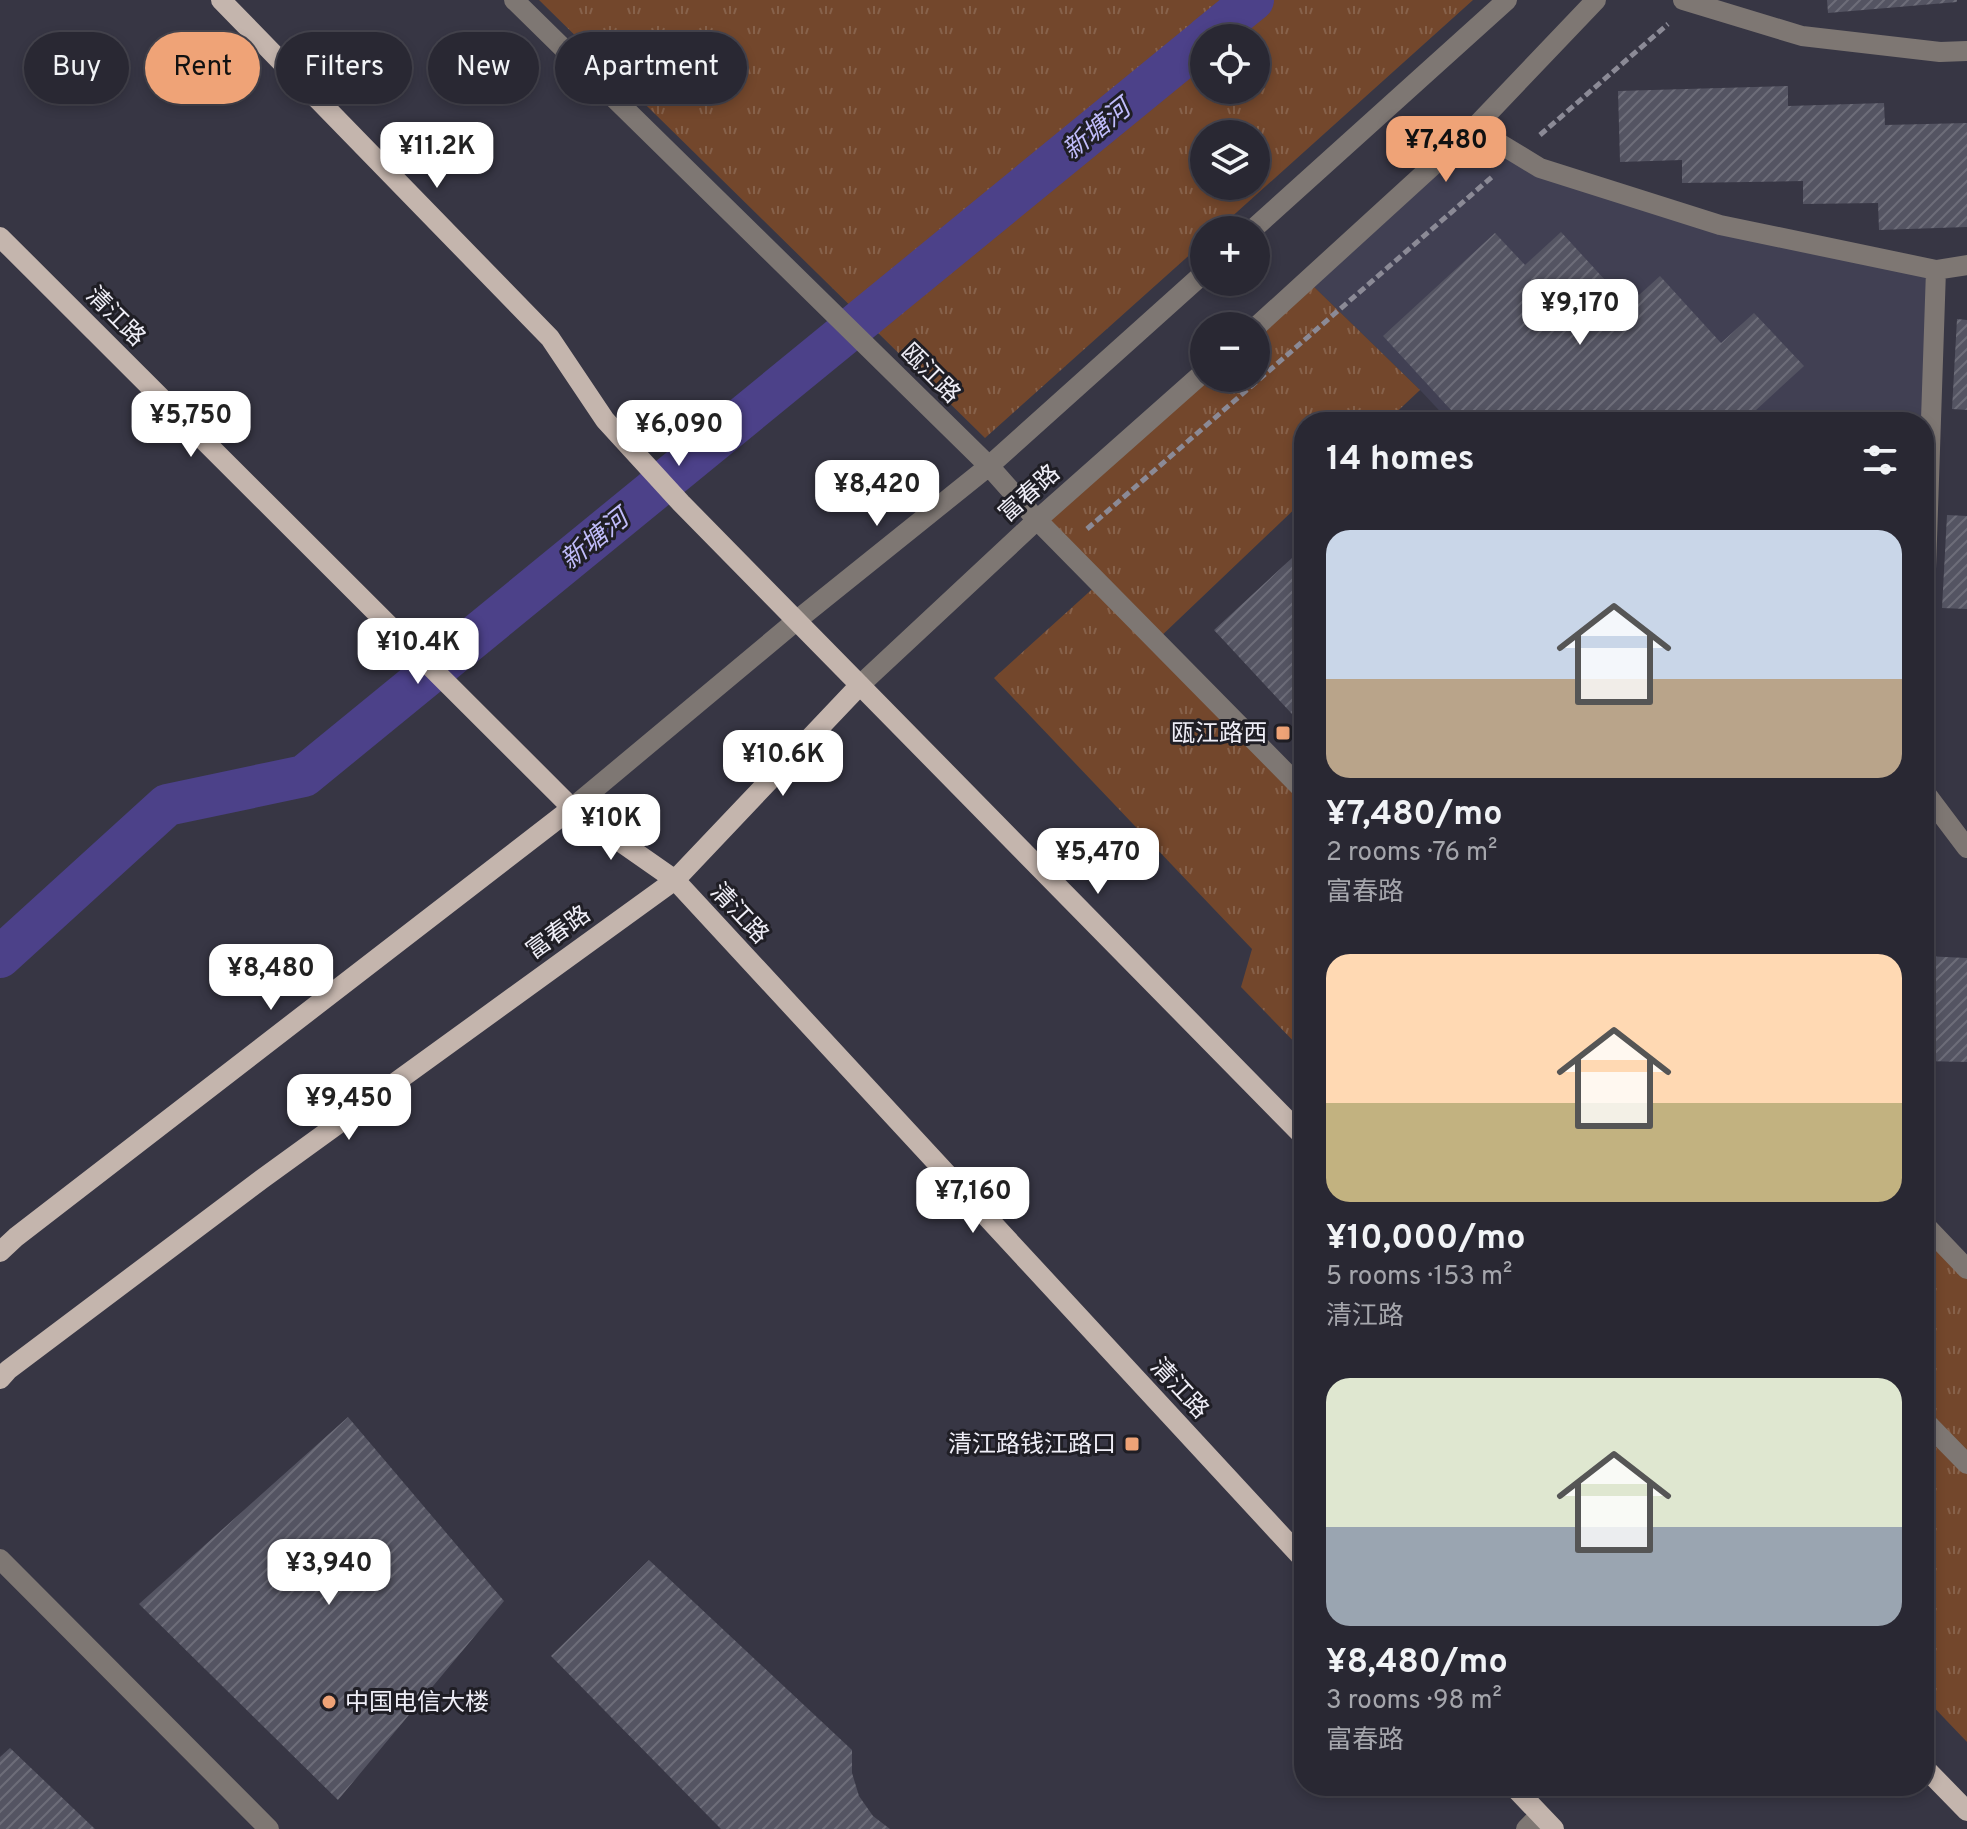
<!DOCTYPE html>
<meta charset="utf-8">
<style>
body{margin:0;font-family:Overpass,"Noto Sans SC",sans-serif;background:#35343f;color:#f1f3f6;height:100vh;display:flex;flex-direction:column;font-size:30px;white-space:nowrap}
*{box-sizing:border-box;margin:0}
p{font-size:26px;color:#a5a6ac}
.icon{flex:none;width:44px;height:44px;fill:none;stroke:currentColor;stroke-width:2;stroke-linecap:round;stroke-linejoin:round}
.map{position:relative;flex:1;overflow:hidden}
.drawer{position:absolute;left:1294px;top:412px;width:640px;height:1384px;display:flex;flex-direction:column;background:#292833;border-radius:32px;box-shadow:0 4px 12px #0003,0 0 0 2px #45444e}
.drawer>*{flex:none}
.banner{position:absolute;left:24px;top:32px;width:760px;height:72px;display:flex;gap:16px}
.tools{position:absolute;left:1190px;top:24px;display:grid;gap:16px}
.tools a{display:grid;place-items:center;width:80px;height:80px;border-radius:50%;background:#292833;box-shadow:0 4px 12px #0003,0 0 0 2px #45444e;font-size:40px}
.price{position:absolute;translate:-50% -68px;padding:0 18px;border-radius:16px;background:#fff;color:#222;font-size:26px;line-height:52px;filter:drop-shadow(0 2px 4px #0008)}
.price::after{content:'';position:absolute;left:50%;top:48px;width:24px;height:18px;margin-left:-12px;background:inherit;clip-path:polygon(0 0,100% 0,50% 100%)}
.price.on{background:#efa377;color:#111}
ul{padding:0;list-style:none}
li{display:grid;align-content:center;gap:16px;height:424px;padding:0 32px}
li span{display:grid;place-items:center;height:248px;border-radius:24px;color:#555}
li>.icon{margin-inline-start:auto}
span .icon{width:144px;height:144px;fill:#fffc;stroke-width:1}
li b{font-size:34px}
h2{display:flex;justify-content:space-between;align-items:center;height:96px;padding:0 32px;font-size:34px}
.pill{padding:0 28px;border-radius:36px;background:#292833;box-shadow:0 4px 12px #0003,0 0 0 2px #45444e;font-size:28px;line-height:72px}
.pill.on{background:#efa377;color:#111}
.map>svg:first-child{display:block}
.built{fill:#414053}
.grass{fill:url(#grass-tufts);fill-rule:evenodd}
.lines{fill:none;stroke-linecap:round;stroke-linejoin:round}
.canal{stroke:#4c4189;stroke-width:42}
.building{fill:url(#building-hatch)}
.path{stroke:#8b8a96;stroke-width:5;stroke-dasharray:8 4;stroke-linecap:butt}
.minor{stroke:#7e7773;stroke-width:20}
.major{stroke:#c4b5ad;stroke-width:20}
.poi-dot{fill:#efa377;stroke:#1f1e25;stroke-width:3}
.labels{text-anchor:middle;stroke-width:6;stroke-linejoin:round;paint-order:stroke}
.street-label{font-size:24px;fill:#efeef7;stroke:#1f1e25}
.poi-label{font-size:24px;fill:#efeef7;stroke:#1f1e25;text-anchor:end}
.water-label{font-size:26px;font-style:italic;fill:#c0bcfa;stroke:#1f1e25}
</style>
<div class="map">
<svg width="1967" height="1829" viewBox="0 0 1967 1829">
<defs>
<pattern id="grass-tufts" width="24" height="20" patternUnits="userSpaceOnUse" patternTransform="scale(2)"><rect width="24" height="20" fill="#73472c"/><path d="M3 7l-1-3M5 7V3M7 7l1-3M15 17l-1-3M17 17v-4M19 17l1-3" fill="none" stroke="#87624b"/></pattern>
<pattern id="building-hatch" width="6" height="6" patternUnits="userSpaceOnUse" patternTransform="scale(2)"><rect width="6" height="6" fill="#545462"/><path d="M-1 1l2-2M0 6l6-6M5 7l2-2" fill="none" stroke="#6d6d79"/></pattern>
</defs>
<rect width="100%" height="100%" fill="#373644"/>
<path class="built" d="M 1474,128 L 1540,168 L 1720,225 L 1936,270 L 1924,422 L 1450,422 L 1420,390 L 1308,281 Z"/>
<path class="grass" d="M 539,0 L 1473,0 L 1217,230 L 1204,230 L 1204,242 L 985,438 ZM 1204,38 L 1256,38 L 1256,90 L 1204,90 ZM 1204,134 L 1256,134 L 1256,186 L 1204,186 Z
M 1308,281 L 1420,390 L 1386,422 L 1304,422 L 1304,500 L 1157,640 L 1304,790 L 1304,1052 L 1241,987 L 1252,949 L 994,678 L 1099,583 L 1037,520 L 1204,378 L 1256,378 L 1256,327 Z
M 1924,1223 L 1967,1269 L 1967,1742 L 1924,1697 Z"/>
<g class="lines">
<path class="canal" d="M 1206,38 L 1253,0
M 0,957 L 167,805 L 304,776 L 1204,40"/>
</g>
<path class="building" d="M 1827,0 L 1957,0 L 1957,2 L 1828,13 Z
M 1788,86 L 1788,106 L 1884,103 L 1885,125 L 1967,123 L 1967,227 L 1879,230 L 1878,203 L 1803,204 L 1803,181 L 1682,183 L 1682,160 L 1620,162 L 1618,91 Z
M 1561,232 L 1628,305 L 1660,276 L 1721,343 L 1754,313 L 1804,366 L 1743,422 L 1462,422 L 1383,336 L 1495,233 L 1525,265 Z
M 1957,319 L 1967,320 L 1967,410 L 1952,409 Z
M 1947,515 L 1967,516 L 1967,609 L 1942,608 Z
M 1304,547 L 1304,727 L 1214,630 Z
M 1924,956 L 1967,958 L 1967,1062 L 1924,1061 Z
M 348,1417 L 504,1601 L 338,1800 L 139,1604 Z
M 649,1560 L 852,1750 L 852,1773 L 859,1796 L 873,1816 L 890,1829 L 721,1829 L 551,1656 Z
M 10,1748 L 95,1829 L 0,1829 L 0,1757 Z"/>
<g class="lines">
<path class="path" d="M 1540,135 L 1668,24
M 1087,529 L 1493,176"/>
<path class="minor" d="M 514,0 L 989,466 L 1037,520 L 1304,791
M 1683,0 L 1802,36 L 1940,52 L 1967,51
M 1474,128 L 1540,168 L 1720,225 L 1936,270 L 1967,265
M 1252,230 L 1507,0
M 1256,327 L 1474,128 L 1596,0
M 1924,629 L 1936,270
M 860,685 L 1037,520 L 1204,372
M 1924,791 L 1967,848
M 572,808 L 796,621 L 989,466 L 1204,273
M 1924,1224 L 1967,1269
M 1924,1420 L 1967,1464
M 0,1559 L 269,1829
M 1526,1829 L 1540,1815"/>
<path class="major" d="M 221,0 L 550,338 L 605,420 L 681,503 L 1304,1137
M 0,237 L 572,808 L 675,880 L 1304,1560
M 0,1252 L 16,1237 C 201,1093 388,952 572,808
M 0,1379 L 8,1370 L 262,1179 L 675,880 L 860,685
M 1924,1767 L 1967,1811
M 1513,1786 L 1554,1829"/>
</g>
<g class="poi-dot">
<rect x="1275" y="725" width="16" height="16" rx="4"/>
<rect x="1124" y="1436" width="16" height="16" rx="4"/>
<circle cx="329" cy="1702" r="8"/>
</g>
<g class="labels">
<g class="street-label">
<text transform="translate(116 316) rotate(45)" y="8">清江路</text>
<text transform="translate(931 373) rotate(45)" y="8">瓯江路</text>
<text transform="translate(1029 493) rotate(-42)" y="8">富春路</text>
<text transform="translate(740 913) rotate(47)" y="8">清江路</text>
<text transform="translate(558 932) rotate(-36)" y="8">富春路</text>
<text transform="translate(1180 1388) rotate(47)" y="8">清江路</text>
</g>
<g class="poi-label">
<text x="1267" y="741">瓯江路西</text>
<text x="1116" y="1452">清江路钱江路口</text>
<text x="345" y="1710" text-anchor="start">中国电信大楼</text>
</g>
<g class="water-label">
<text transform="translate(1096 129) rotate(-39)" y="9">新塘河</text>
<text transform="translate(594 539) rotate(-39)" y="9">新塘河</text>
</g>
</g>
</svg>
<div class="tools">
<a><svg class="icon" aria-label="locate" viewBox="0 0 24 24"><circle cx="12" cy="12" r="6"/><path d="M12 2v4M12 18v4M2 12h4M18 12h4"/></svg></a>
<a><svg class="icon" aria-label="layers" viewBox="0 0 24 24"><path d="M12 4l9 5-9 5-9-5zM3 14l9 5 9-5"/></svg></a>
<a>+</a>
<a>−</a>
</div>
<b class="price on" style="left:1446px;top:184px">¥7,480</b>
<b class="price" style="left:437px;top:190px">¥11.2K</b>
<b class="price" style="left:1580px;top:347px">¥9,170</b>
<b class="price" style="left:191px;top:459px">¥5,750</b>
<b class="price" style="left:679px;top:468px">¥6,090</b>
<b class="price" style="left:877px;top:528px">¥8,420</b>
<b class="price" style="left:418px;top:686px">¥10.4K</b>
<b class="price" style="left:783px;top:798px">¥10.6K</b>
<b class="price" style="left:611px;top:862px">¥10K</b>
<b class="price" style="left:1098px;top:896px">¥5,470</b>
<b class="price" style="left:271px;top:1012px">¥8,480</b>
<b class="price" style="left:349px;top:1142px">¥9,450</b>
<b class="price" style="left:973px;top:1235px">¥7,160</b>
<b class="price" style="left:329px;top:1607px">¥3,940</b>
<div class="banner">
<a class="pill">Buy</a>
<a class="pill on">Rent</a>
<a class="pill">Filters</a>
<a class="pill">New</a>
<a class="pill">Apartment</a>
</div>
<section class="drawer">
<h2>14 homes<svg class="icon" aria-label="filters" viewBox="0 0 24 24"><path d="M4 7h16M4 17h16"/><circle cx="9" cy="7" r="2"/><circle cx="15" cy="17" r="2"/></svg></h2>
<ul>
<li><span style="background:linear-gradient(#c9d6e8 60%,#b9a48a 0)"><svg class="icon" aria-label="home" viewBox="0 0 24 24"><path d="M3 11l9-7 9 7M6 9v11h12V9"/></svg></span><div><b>¥7,480/mo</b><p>2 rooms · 76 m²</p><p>富春路</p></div></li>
<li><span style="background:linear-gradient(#ffd9b3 60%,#c2b280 0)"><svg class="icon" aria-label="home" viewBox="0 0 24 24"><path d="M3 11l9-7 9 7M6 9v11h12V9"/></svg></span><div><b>¥10,000/mo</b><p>5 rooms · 153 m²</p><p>清江路</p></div></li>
<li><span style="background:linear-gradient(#dfe7d0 60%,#9aa5b1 0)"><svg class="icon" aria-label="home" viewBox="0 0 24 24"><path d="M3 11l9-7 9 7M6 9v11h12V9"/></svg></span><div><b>¥8,480/mo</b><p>3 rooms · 98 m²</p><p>富春路</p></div></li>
</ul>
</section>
</div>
